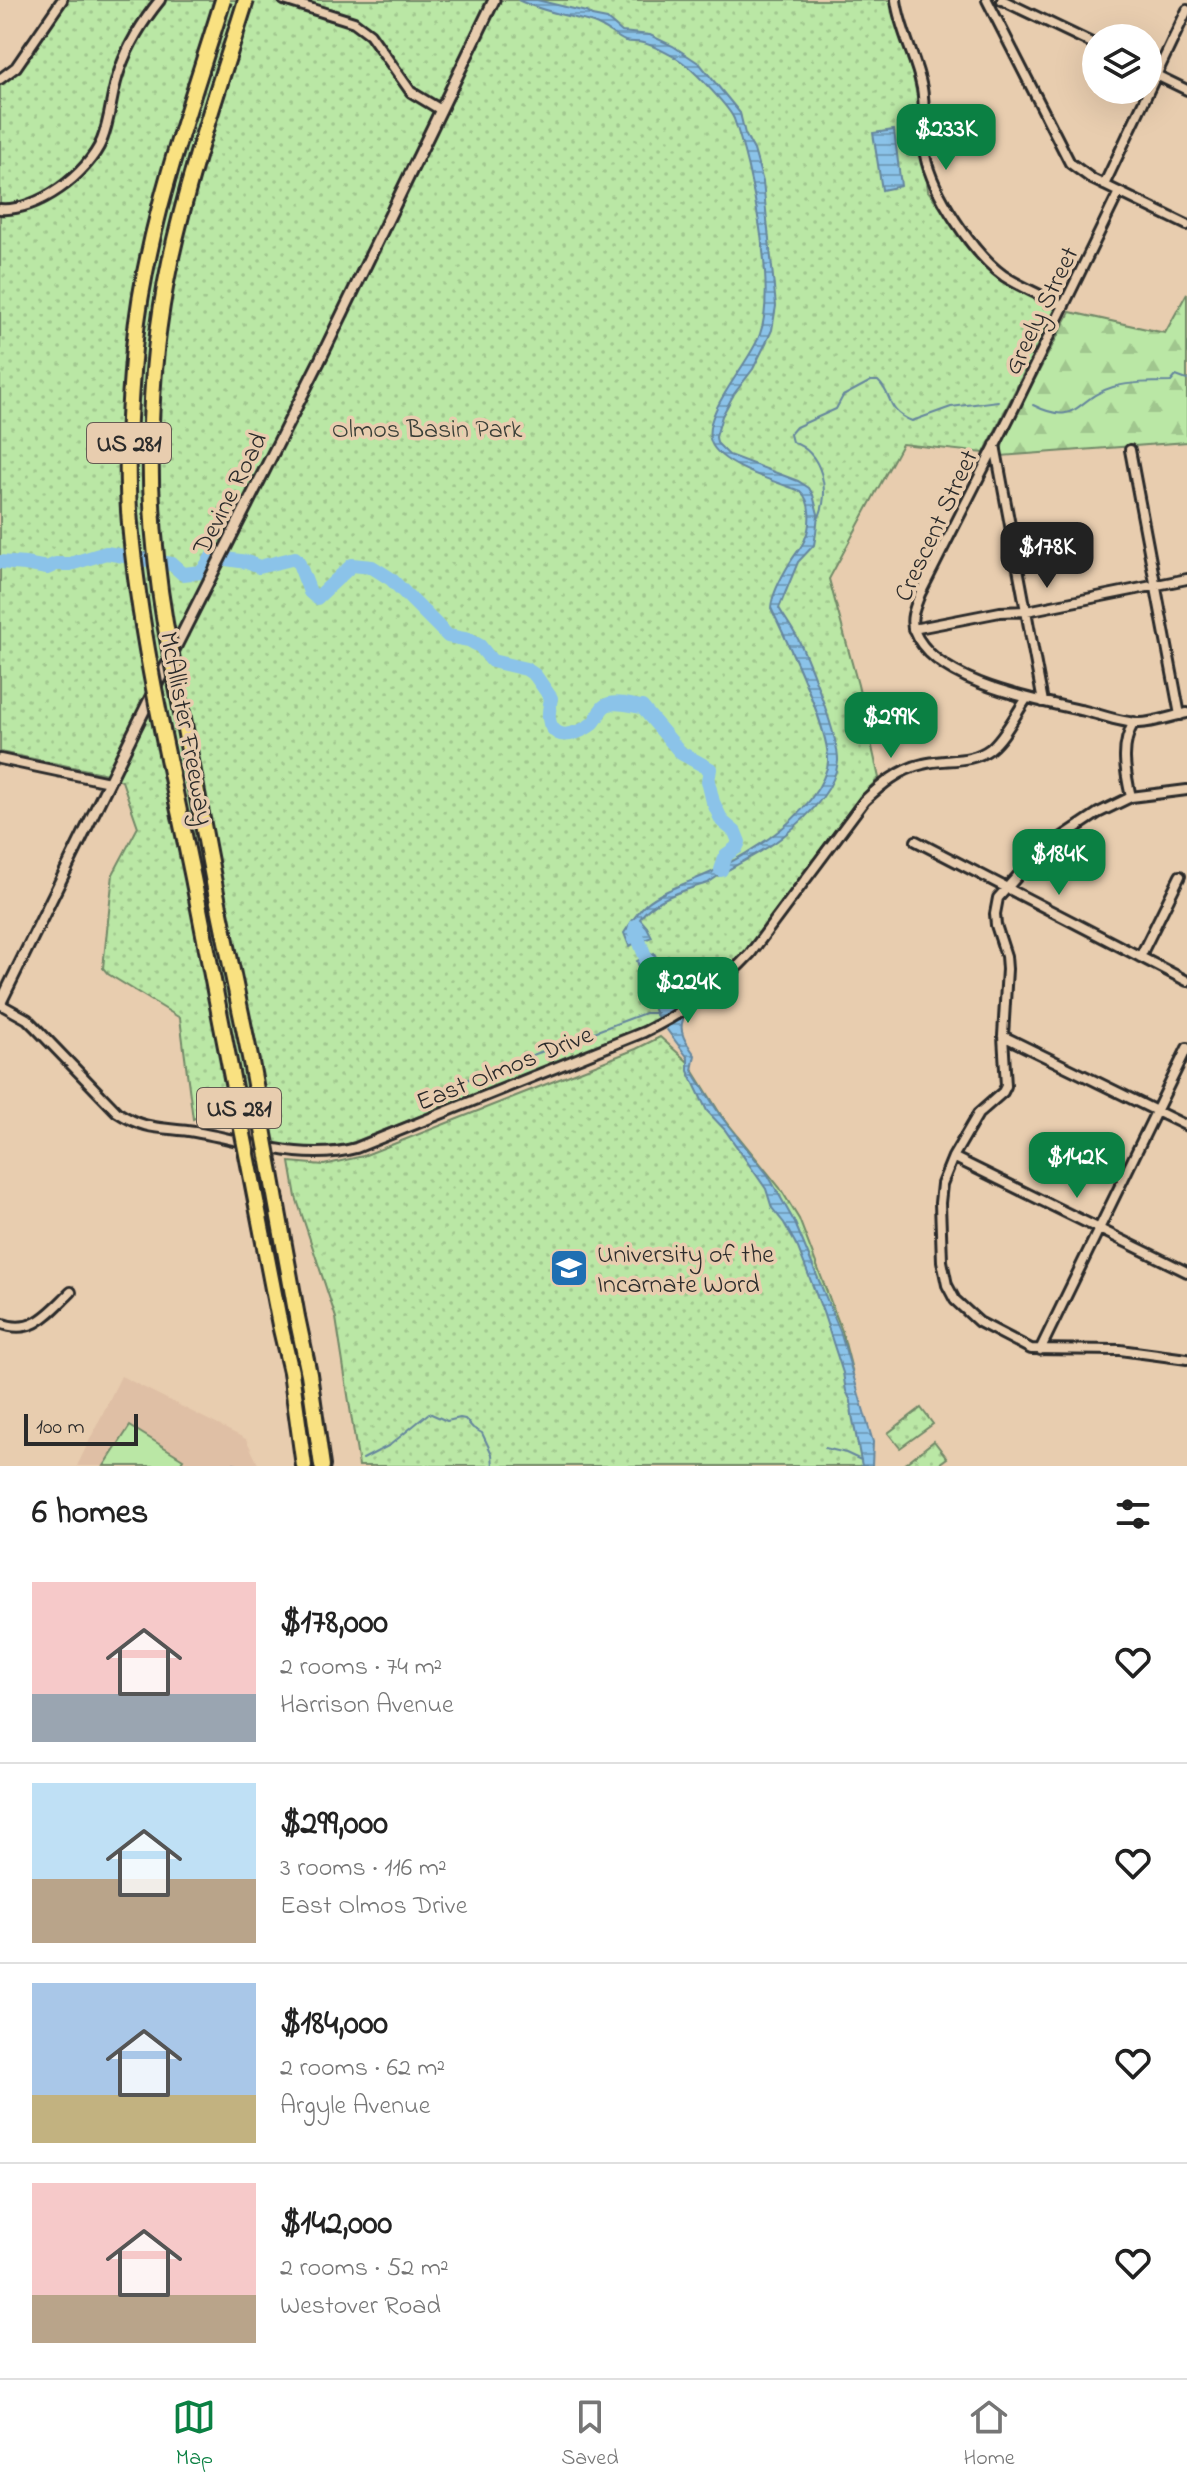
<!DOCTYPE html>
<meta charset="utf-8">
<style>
body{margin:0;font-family:"Indie Flower",sans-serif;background:#f6f6f6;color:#222;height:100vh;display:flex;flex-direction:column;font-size:30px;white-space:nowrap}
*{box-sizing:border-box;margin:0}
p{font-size:26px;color:#767676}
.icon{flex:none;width:44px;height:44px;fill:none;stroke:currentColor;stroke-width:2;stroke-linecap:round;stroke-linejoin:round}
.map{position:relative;height:1466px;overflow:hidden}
.panel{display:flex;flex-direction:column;background:#fff;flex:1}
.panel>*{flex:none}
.controls{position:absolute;left:1082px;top:24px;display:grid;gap:16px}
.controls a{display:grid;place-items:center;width:80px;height:80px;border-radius:50%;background:#fff;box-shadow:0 8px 32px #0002;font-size:40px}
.scale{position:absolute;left:24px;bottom:20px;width:114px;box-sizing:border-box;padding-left:8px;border:4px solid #2b2b2b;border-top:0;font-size:22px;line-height:28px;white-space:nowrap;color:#2b2b2b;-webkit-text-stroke:6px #e8cdaf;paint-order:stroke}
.price{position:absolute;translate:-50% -68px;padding:0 18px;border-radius:16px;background:#0b8043;color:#fff;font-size:26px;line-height:52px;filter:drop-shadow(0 2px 4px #0008)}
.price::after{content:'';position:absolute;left:50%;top:48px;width:24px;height:18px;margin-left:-12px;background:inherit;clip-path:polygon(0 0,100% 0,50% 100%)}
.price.selected{background:#222;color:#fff}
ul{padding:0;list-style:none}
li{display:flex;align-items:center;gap:24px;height:200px;padding:0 32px}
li+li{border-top:2px solid #e0e0e0}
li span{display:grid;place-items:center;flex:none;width:224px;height:160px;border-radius:0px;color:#555}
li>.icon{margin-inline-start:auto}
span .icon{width:96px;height:96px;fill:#fffc;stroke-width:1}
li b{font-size:34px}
h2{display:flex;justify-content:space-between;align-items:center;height:96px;padding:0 32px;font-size:34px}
.tabs{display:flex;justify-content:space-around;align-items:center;height:112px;border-top:2px solid #e0e0e0;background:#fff;font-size:22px;color:#767676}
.tabs a{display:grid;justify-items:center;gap:4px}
.tabs .selected{color:#0b8043}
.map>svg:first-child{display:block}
.built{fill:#dfbfa5}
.green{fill:#bae7a5;stroke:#728968;stroke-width:2}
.forest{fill:url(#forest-firs);stroke:#728968;stroke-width:2}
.park{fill:url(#park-dots);stroke:#728968;stroke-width:2}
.water{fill:url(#water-rules);stroke:#65869d;stroke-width:2}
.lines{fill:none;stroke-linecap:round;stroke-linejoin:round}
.stream{stroke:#65869d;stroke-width:2}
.river{stroke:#8bc3e9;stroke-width:14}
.minor-casing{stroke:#2b2b2b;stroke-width:14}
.tertiary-casing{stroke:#2b2b2b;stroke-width:15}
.motorway-casing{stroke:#2b2b2b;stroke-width:20}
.minor{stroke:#e8cdaf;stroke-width:8}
.tertiary{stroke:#e8cdaf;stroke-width:9}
.motorway{stroke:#f9e181;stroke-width:14}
.motorway-bridge-casing{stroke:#2b2b2b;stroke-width:20;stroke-linecap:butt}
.motorway-bridge{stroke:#f9e181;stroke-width:14}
.labels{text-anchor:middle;stroke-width:7;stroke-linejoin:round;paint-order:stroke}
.shield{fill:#e8cdaf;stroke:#645c53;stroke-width:2}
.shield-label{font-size:24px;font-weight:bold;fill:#2b2b2b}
.street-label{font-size:26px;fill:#2b2b2b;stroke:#e8cdaf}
.park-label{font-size:26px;fill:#393e37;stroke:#e8cdaf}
.poi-label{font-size:26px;fill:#2b2b2b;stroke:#e8cdaf;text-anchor:start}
</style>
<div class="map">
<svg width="1187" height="1466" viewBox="0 0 1187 1466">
<defs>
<pattern id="forest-firs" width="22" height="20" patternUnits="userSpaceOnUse" patternTransform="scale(2)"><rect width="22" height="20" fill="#bae7a5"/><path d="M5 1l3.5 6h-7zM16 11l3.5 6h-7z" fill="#a0c68e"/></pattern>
<pattern id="park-dots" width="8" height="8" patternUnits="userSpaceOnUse" patternTransform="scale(2)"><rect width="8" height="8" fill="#bae7a5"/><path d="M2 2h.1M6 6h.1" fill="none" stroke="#a0c68e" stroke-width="1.8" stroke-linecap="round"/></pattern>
<pattern id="water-rules" width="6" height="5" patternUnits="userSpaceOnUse" patternTransform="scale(2)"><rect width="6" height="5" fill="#8bc3e9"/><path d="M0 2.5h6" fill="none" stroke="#729fbd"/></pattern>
</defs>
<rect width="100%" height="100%" fill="#e8cdaf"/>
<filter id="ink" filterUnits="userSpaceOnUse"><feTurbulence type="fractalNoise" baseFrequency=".0125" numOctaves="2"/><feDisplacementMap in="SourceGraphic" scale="16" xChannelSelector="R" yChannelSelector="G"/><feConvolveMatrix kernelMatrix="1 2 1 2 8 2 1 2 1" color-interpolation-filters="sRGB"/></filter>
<g filter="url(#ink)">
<path class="built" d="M 121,1376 L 246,1439 L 259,1466 L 77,1466 Z"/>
<path class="green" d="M 130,1426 L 183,1459 L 179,1466 L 104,1466 Z"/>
<path class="forest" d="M 1187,293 L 1187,442 L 1001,456 L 1003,440 L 1070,312 L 1165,333 Z"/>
<path class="park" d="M 67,0 L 890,0 L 895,21 L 913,75 L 919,107 L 928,191 L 980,262 L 1011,287 L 1053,307 L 1055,310 L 984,453 L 902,444 L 829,579 L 858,685 L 879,778 L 859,798 L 745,951 L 694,997 L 637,1030 L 339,1148 L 320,1151 L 269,1143 L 260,1093 L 193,1119 L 180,1018 L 108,974 L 103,968 L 113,874 L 138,827 L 122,781 L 107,774 L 0,752 L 0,83 L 22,65 Z
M 660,1037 L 688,1062 L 721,1115 L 780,1188 L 799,1219 L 842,1331 L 852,1370 L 871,1466 L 359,1466 L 336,1318 L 296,1197 L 290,1162 L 324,1165 L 363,1156 L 636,1049 Z
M 921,1408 L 933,1424 L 900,1448 L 888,1433 Z
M 934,1441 L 947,1458 L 936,1466 L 902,1466 Z"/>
<path class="water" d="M 518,0 L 537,0 L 586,12 L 592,16 L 607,19 L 622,32 L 650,35 L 673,46 L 700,64 L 740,113 L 745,134 L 754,150 L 763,182 L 776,306 L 772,330 L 766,343 L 753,369 L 734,394 L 722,416 L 716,437 L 717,443 L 729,455 L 798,481 L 809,488 L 813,495 L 818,514 L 816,533 L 814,545 L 798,562 L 779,608 C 786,620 795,632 801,645 C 811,667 839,739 838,761 C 835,792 803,821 781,838 C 758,856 730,866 708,883 C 687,889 652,899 640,919 L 647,927 L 652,937 L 629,946 L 624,933 C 631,923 637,912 646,904 C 662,890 693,881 712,872 C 754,851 813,815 827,768 C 836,740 785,637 771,608 C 772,593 783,574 791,561 C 795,554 802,547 805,539 C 811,525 812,501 800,491 C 777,482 720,466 711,442 C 700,414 751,362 760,334 C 777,287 751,167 734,119 C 729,107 697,74 686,65 C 678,58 653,45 643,43 C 637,41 632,43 625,41 C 614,36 605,27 593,23 C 567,15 543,12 518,0 Z
M 894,130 L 901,186 L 882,190 L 873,133 Z
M 654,953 L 677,1000 L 683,1020 C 678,1033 687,1044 695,1055 L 692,1070 L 720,1115 L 768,1175 L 795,1223 L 840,1331 L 873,1442 L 872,1466 L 862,1466 L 852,1415 L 851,1401 L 846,1391 L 843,1373 L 823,1312 L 798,1248 L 784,1223 L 772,1208 L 766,1189 L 725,1130 L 707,1111 L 688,1071 L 688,1058 L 656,1015 L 637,961 Z"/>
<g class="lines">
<path class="stream" d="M 1033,405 C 1079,428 1075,398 1113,387 C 1132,382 1151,382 1171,382 L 1176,376 L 1187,380
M 818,519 C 831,493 823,452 792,442 L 790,434 L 796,427 L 836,409 L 843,396 L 871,381 L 878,381 C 894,396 885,410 912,421 L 951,407 L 998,401
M 455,1084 L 645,1013 L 657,1013
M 825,1448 L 846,1453 L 861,1460
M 363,1459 L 390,1445 L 429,1413 L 447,1421 L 460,1418 L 465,1419 L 473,1428 L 482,1433 L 492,1454 L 493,1466
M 234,1463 L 238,1466"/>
<path class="river" d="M 226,559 L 247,562 L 259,567 L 295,558 L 298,561 L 310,592 L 317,598 L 352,565 L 372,567 L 391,579 L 448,636 L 469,640 L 480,646 L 492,661 L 526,669 L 535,675 L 551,698 C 549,710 545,726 558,733 C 567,738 585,730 593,723 C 599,717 600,706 609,704 C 619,701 632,706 642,707 L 681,753 L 710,769 L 708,781 L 713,802 L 722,821 L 735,832 L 739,842 L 736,848 L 726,855 L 721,870
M 0,562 L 25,564 L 47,568 L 56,564 L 70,564 L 106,553 L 172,564 L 183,574 L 202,572 L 214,554
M 636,926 L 635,930 L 652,974"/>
<g class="minor-casing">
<path id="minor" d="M 284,0 L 354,22 L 370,34 L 411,92 L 441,110
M 896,0 C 900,31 916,57 922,88 C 926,110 922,133 925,155 C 932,192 973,254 1004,276 C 1023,288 1044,297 1064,306
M 987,0 L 1070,163 L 1092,179 L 1187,225
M 1002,0 L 1096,45
M 1148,71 L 1187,90
M 0,79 L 16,67 L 62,0
M 1104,185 L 1187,10
M 1119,192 L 1016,404 L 920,594 C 916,605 909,619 914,630 C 934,683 1036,700 1085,711 C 1102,715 1122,723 1139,723 C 1154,723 1172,716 1187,713
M 0,209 C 37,212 88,174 102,140 C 111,118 111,92 120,69 C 129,43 143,21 160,0
M 995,445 L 1043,702
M 1130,450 L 1180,715
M 913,629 L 1000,612 L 1027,611 L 1187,579
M 0,759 L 109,782
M 1187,790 L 1131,797 L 1098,813 L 1062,837 L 1023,870 L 998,898 L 995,914 L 996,925 L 1006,956 L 1007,969 L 1003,1036 L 1006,1086 L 1003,1092 L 978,1114 L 953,1157 L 942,1184 L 940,1203 L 942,1261 L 947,1285 L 955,1300 L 979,1322 L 1031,1349 L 1120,1350 L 1187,1359
M 1131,797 C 1125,771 1120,746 1134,722
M 916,841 L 1187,981
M 1140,957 L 1180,876
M 0,1004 L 27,1019 L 35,1027 L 117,1112 C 146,1131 163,1127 195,1132 C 249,1141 301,1163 356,1148 L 644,1032 C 684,1013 720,986 750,954 L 864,801 C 881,785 900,769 923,764 C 945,758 970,764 990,749 C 1005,737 1016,713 1027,698
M 1003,1036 L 1187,1126
M 953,1157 L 1187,1272
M 0,1323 C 33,1336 49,1313 71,1292
M 1040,1350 L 1187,1048"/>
</g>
<g class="tertiary-casing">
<path id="tertiary" d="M 0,1004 L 166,666 L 320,360 L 494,0"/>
</g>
<g class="motorway-casing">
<path id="motorway" d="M 297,1317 L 309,1374 L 322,1466
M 280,1325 L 291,1372 L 304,1466"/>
</g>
<use href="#minor" class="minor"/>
<use href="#tertiary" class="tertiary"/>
<use href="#motorway" class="motorway"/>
<g class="motorway-bridge-casing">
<path id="motorway-bridge" d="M 223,0 C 188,114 145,229 134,348 C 129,406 125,466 130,524 C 141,644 169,761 193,878 C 223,1027 251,1176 280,1325
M 246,0 C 219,87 189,173 170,262 C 145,380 145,505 165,623 L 215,888 L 251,1062 L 297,1317"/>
</g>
<use href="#motorway-bridge" class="motorway-bridge"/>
</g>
</g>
<defs>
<g id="university-square" transform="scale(2)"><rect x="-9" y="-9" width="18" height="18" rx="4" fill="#1f6fb2" stroke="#e8cdaf"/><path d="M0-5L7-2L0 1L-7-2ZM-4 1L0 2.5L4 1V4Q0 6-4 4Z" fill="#fff"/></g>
</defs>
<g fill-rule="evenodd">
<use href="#university-square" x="569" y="1268"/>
</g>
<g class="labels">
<g class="shield">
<rect x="87" y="423" width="84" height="40" rx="6"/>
<rect x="197" y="1088" width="84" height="40" rx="6"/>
</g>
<g class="shield-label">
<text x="129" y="451">US 281</text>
<text x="239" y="1116">US 281</text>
</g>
<g class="street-label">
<text transform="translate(1040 310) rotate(-64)" y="9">Greely Street</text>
<text transform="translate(229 493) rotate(-63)" y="9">Devine Road</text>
<text transform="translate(935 525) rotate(-65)" y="9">Crescent Street</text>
<text transform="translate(188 728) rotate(79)" y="9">McAllister Freeway</text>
<text transform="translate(504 1067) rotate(-22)" y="9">East Olmos Drive</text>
</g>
<g class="park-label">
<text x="427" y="437">Olmos Basin Park</text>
</g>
<g class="poi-label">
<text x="597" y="1262">University of the<tspan x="597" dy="30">Incarnate Word</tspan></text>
</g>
</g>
</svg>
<div class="controls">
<a><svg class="icon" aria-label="layers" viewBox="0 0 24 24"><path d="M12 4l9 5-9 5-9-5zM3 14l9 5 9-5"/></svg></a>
</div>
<div class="scale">100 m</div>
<b class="price" style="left:946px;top:172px">$233K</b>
<b class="price selected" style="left:1047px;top:590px">$178K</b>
<b class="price" style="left:891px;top:760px">$299K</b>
<b class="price" style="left:1059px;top:897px">$184K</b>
<b class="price" style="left:688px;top:1025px">$224K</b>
<b class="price" style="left:1077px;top:1200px">$142K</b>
</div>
<section class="panel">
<h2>6 homes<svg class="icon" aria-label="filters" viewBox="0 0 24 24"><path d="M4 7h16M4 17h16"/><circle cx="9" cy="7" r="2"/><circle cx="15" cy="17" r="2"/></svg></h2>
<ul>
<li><span style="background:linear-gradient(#f6c9c9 70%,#9aa5b1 0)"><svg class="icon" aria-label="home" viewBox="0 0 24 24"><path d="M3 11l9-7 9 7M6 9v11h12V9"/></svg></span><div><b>$178,000</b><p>2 rooms · 74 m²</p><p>Harrison Avenue</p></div><svg class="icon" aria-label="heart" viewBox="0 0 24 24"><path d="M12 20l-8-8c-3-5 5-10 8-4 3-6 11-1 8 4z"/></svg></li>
<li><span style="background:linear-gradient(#bfe0f5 60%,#b9a48a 0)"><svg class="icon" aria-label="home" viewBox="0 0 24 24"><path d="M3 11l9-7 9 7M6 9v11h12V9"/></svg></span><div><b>$299,000</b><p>3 rooms · 116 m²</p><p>East Olmos Drive</p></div><svg class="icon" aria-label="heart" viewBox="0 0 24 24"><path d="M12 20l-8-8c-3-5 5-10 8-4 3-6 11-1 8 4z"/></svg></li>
<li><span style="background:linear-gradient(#a9c7e8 70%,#c2b280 0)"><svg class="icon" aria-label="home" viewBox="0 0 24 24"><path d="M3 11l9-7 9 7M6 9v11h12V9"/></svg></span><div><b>$184,000</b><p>2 rooms · 62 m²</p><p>Argyle Avenue</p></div><svg class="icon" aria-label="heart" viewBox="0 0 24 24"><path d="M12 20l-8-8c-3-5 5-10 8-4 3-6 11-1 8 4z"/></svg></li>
<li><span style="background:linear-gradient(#f6c9c9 70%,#b9a48a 0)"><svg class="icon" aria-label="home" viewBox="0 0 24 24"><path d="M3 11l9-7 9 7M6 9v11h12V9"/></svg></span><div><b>$142,000</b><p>2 rooms · 52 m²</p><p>Westover Road</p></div><svg class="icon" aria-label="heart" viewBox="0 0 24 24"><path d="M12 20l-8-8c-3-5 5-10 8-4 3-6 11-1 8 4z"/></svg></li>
</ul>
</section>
<nav class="tabs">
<a class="selected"><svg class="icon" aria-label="map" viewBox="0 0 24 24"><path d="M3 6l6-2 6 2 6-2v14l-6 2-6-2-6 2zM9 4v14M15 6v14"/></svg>Map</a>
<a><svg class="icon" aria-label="saved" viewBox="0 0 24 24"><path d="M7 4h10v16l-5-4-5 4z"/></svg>Saved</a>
<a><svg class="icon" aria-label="home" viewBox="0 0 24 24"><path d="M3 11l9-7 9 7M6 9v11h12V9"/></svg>Home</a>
</nav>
